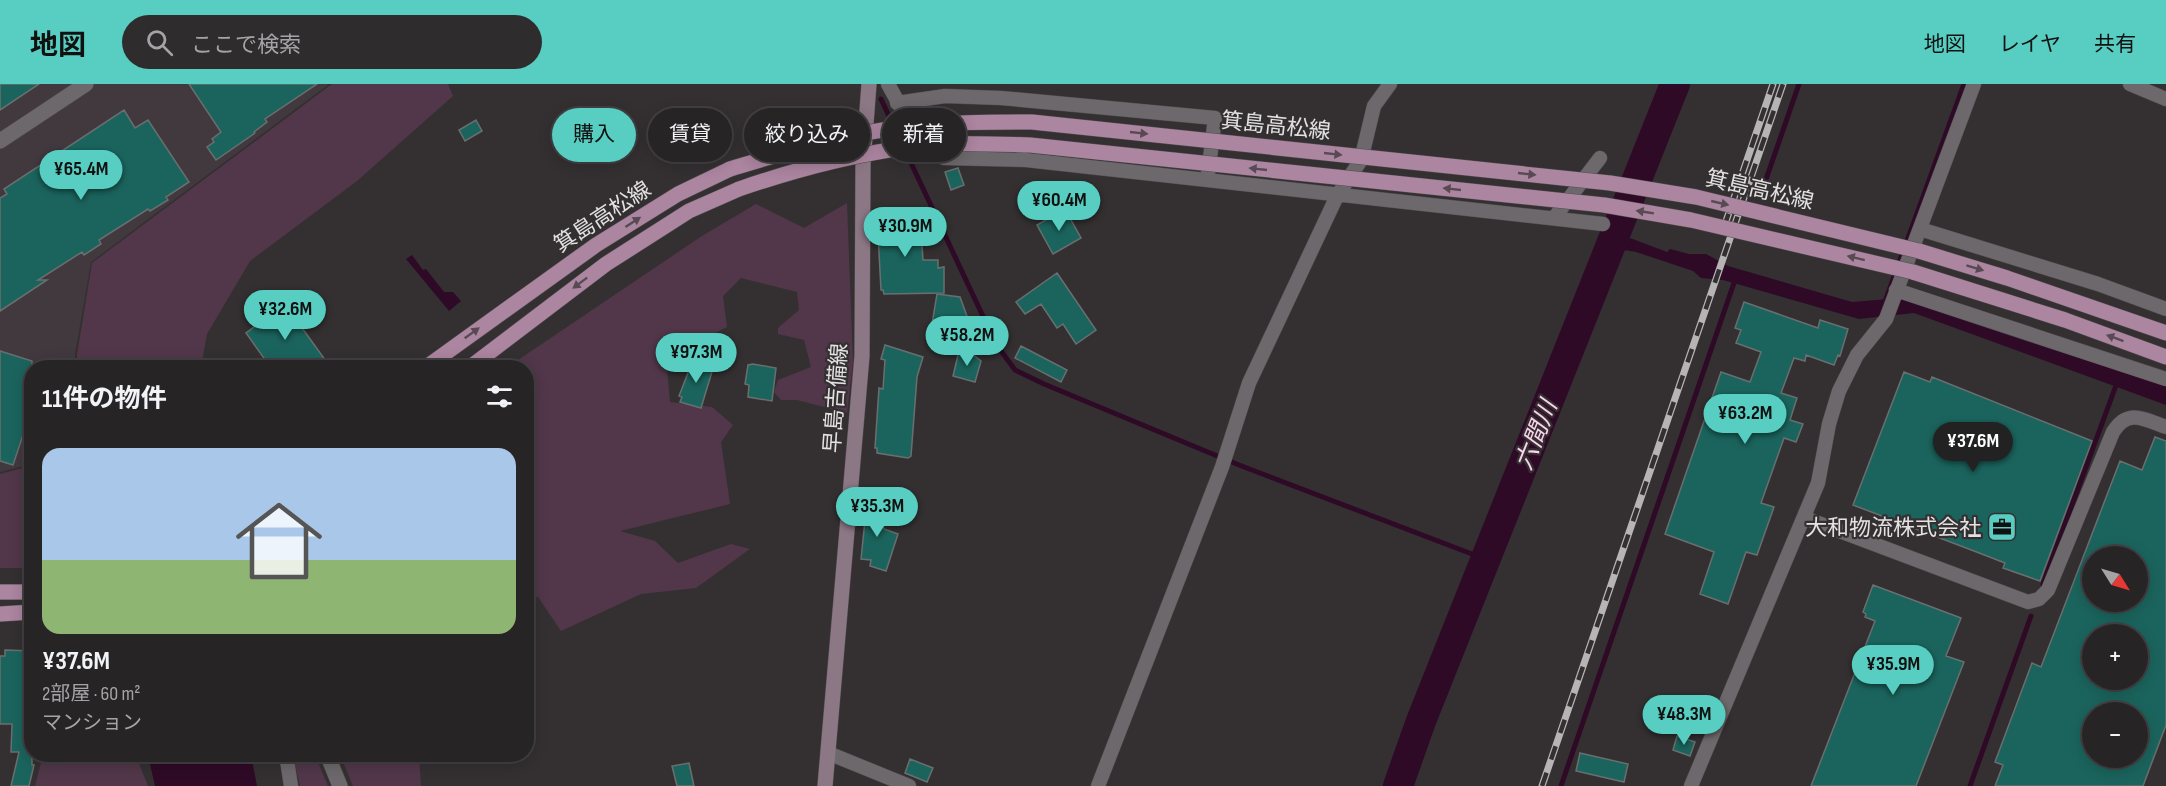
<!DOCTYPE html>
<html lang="ja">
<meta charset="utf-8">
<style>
body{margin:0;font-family:"Sofia Sans Condensed","Noto Sans JP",sans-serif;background:#2f2c2e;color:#f1f3f6;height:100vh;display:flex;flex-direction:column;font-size:22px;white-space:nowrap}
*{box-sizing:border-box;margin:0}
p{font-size:20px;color:#a4a4a7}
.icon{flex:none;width:33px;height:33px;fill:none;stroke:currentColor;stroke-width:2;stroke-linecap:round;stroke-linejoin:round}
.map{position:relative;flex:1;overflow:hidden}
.drawer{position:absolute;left:24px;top:276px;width:510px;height:402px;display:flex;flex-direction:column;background:#272426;border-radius:24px;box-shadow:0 3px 15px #0003,0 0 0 2px #434143}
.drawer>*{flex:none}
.guide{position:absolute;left:552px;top:24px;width:570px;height:54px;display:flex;gap:12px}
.needle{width:39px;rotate:127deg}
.fabs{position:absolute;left:2082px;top:462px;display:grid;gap:12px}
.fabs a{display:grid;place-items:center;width:66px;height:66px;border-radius:50%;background:#272426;box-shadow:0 3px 15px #0003,0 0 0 2px #434143;font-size:30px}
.price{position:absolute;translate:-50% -51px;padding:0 14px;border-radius:21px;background:#57cec1;color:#111;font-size:20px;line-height:39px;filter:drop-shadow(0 2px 3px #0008)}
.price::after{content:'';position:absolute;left:50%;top:36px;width:18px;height:14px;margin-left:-9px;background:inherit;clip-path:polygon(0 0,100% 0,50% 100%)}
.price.selected{background:#222;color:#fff}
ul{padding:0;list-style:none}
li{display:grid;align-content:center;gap:12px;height:318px;padding:0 18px}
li+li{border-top:2px solid #434143}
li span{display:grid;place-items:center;height:186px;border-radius:18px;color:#555}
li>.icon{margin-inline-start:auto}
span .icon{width:108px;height:108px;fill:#fffc;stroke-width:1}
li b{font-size:26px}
h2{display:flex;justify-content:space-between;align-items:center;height:72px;padding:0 18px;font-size:26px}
.chip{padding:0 21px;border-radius:27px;background:#272426;box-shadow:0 3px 15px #0003,0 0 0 2px #434143;font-size:21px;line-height:54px}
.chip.selected{background:#57cec1;color:#111}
header{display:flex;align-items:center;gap:36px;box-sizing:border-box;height:84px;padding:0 30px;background:#57cec1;color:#111}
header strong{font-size:28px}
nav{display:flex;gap:33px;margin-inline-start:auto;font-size:21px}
.search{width:420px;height:54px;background:#2f2c2e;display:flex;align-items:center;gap:15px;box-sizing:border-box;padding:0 21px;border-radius:33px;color:#a4a4a7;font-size:22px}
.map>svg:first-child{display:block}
.built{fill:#42393f}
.green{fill:#513749}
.water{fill:#2e0a26}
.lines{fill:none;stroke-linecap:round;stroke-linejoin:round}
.stream{stroke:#2e0a26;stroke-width:5}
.river{stroke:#2e0a26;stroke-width:30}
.building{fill:#1b645d;stroke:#696f6e;stroke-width:1.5;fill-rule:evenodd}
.minor-casing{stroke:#4f4c4e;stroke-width:15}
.tertiary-casing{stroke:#4f4c4e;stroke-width:16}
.secondary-casing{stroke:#4f4c4e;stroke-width:16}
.primary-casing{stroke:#4f4c4e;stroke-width:16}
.minor{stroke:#6d686b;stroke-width:14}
.tertiary{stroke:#6d686b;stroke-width:15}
.secondary{stroke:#8c7785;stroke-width:15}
.primary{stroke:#ac85a0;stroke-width:15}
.rail-casing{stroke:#b7b4b5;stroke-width:7}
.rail{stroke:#343032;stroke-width:4.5;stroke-dasharray:14;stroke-linecap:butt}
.primary-bridge-casing{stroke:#4f4c4e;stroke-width:16;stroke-linecap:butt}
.primary-bridge{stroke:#ac85a0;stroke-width:15}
.oneway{fill:#584a53}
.labels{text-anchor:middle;stroke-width:4.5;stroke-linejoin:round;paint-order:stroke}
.street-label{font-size:22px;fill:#e3e1e2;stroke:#343032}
.poi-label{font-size:22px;fill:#e3e1e2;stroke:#343032;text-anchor:end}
.water-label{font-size:24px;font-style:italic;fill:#fdd2ee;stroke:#343032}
</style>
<header>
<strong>地図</strong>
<div class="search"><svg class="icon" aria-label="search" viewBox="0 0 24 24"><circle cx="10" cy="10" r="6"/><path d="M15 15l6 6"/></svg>ここで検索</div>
<nav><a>地図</a><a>レイヤ</a><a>共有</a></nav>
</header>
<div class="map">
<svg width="2166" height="702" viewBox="0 0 2166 702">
<rect width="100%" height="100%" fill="#343032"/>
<path class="built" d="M 0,0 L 329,0 L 91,178 L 75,270 L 75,283 L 32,284 L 31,380 L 0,388 Z"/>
<path class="green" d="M 332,0 L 448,0 L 453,12 L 357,97 L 250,177 L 207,250 L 201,283 L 77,283 L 77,271 L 92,179 Z
M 847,119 L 853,278 L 847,329 L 797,316 L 781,316 L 774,308 L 778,296 L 811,283 L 804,256 L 778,250 L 778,244 L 799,226 L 797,208 L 741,194 L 723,212 L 727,243 L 666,273 L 670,318 L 712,323 L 733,341 L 721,358 L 730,420 L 620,447 L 655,457 L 678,479 L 731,460 L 750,465 L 696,504 L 641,510 L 561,547 L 538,513 L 527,514 L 526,284 L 506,284 L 702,152 L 756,120 L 804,144 Z
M 31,382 L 31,484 L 0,484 L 0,390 Z
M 43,671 L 136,672 L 148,702 L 35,702 Z
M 293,671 L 315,671 L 328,702 L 300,702 Z
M 340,671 L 419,671 L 421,702 L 353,702 Z"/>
<path class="water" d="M 1630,154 L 1667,168 L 1670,165 L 1689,170 L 1706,170 L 1728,182 L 1852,218 L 1900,214 L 2166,301 L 2166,321 L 1914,229 L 1859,235 L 1723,196 L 1701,194 L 1693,187 L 1636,168 L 1624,166 Z
M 412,171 L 423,186 L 426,185 L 444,208 L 453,208 L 461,217 L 449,227 L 406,175 Z
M 140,671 L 251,671 L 257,702 L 155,702 L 150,680 Z"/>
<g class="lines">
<path class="stream" d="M 881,15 L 996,260 L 1015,286 L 1044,300 L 1239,381 L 1485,475
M 1762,107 L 1799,0
M 1613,156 L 1631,162
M 1883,223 L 1964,0
M 2043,500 L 2118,296
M 1561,702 L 1735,196
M 1970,702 L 2031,532"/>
<path class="river" d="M 1398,702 L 1421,637 L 1675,0"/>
</g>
<path class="building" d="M 0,0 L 39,0 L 0,26 Z
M 189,0 L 317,0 L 265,35 L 267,38 L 254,48 L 255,49 L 216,76 L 207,63 L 214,58 L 212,55 L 221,48 Z
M 124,26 L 135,44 L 148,36 L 189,98 L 166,113 L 168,116 L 150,127 L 148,125 L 99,156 L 101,160 L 84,171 L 82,168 L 38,196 L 47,196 L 0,227 L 0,114 L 7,110 L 4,105 Z
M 476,36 L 482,47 L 465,57 L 459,46 Z
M 958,84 L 964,101 L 951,106 L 945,88 Z
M 1071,104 L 1081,121 L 1067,129 L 1058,112 Z
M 1065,125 L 1081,154 L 1053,170 L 1037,141 Z
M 913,128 L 915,148 L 921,147 L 923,176 L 938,176 L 938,184 L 944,183 L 944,209 L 884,210 L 883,206 L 881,206 L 877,131 Z
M 1057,189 L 1096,246 L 1076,260 L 1063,240 L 1057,244 L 1041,220 L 1025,230 L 1016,218 Z
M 937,210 L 960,213 L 971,243 L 969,268 L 929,258 Z
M 1744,218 L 1818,244 L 1820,236 L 1848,245 L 1840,272 L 1838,271 L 1834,281 L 1806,271 L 1805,277 L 1794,274 L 1781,309 L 1797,314 L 1790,336 L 1803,340 L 1796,358 L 1784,354 L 1761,419 L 1774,423 L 1757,471 L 1746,468 L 1728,520 L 1700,510 L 1714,468 L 1665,450 L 1721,288 L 1750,298 L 1761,268 L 1736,259 L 1741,246 L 1735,244 Z
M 284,219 L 331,284 L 271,284 L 246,249 L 258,240 L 255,235 L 270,224 L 272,227 Z
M 885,261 L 923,273 L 917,293 L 911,372 L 908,374 L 877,369 L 877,364 L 875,364 L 879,304 L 883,305 L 885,276 L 881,275 Z
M 1021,262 L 1067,286 L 1061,298 L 1015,274 Z
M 0,267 L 32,277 L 32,324 L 13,381 L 0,377 Z
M 959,267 L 972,270 L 981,277 L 975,298 L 953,292 Z
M 693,276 L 714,281 L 701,324 L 680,318 L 682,313 L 679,312 Z
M 753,280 L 776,284 L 772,317 L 748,313 L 749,301 L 745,300 L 748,281 Z
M 1904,288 L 1930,298 L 1932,293 L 2092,357 L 2040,497 L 2003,484 L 2005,479 L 1974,467 L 1853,421 Z
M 2155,353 L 2166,357 L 2166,641 L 2143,702 L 1995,702 L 2003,681 L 1995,678 L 2032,579 L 2041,583 L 2120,377 L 2142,386 ZM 2092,472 L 2138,472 L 2138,518 L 2092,518 ZM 2092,550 L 2138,550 L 2138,596 L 2092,596 ZM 2092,628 L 2138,628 L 2138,674 L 2092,674 Z
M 878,414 L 884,445 L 898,450 L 886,487 L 870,482 L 871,476 L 861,475 L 867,417 Z
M 1873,501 L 1961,534 L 1946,572 L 1964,578 L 1916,702 L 1811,702 L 1875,537 L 1865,533 L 1866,530 L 1863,528 Z
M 5,566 L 32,567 L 32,681 L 34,681 L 29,702 L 11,702 L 19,668 L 11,668 L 12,640 L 0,640 L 0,572 L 5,572 Z
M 1677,652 L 1695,658 L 1690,672 L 1673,666 Z
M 1580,669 L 1628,680 L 1624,698 L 1576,687 Z
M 910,675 L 933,684 L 927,698 L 905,689 Z
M 689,679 L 694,702 L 677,702 L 672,682 Z"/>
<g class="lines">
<g class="minor-casing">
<path id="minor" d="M 888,0 L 925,67 L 944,74 L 1026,76 L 1603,140
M 2130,0 L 2166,15
M 897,19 L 945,12 L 1001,14 L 1215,34 L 1208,90
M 1554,134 L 1600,74
M 1920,145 L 2098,200 L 2166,225
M 1896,206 L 2166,295
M 1805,434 L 2028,518 L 2039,515 L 2048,506 L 2113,348 C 2128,324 2144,335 2166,343
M 828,669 L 909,702
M 286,670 L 291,702
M 1098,702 L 1222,383 L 1249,299 L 1337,112 L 1361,76 L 1374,22 L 1390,0
M 1691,702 L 1818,399 L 1829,340 L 1839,307 L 1857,271 L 1886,235 L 1974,0"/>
</g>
<g class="tertiary-casing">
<path id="tertiary" d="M 0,57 L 86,0
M 327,670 L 340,702"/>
</g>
<g class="secondary-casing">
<path id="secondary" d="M 825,702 L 862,272 L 863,80 L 869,0"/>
</g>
<g class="primary-casing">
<path id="primary" d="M 1919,167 L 2007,194 L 2166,249
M 1913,188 L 2065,236 L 2166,273
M 425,284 L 596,161 L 678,110 L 730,85
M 469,284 L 606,180 L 689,127 L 739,105
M 0,508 L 32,508
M 0,530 L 32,528"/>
</g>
<use href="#minor" class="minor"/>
<use href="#tertiary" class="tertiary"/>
<use href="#secondary" class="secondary"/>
<use href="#primary" class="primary"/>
<g class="rail-casing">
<path id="rail" d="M 1724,143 L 1773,0
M 1542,702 L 1783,0"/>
</g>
<use href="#rail" class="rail"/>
<g class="primary-bridge-casing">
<path id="primary-bridge" d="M 730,85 C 787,68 844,50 904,43 C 947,38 989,38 1032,38 L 1610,99 L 1696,113 L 1919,167
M 739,105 C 794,86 851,71 909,63 C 949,58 990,60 1030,61 L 1604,121 L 1691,136 L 1913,188"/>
</g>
<use href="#primary-bridge" class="primary-bridge"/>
</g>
<defs><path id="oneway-solid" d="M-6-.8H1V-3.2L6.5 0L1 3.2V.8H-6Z" transform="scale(1.5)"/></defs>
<g class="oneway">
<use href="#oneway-solid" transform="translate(1139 49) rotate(6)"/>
<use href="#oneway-solid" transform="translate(1333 70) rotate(6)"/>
<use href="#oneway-solid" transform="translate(1258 85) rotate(-174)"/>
<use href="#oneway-solid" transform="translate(1527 90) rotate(6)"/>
<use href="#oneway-solid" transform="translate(1452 105) rotate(-174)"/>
<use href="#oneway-solid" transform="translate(1720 119) rotate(13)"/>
<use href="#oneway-solid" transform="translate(1645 128) rotate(-171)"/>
<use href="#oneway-solid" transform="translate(633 138) rotate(-33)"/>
<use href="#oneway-solid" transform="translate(1856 174) rotate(-166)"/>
<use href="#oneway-solid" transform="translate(1975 184) rotate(17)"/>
<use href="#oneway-solid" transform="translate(580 199) rotate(143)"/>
<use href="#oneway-solid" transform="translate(472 249) rotate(-36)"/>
<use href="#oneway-solid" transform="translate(2115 254) rotate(-160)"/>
</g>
<defs>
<g id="office-square" transform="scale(1.5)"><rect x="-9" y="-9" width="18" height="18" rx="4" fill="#57cec1" stroke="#343032"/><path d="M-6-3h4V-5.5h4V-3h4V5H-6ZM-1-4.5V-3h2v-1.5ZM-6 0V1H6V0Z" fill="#111"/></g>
</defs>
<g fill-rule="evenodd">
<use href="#office-square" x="2002" y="443"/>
</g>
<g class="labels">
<g class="street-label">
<text transform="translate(1276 41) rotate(6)" y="8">箕島高松線</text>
<text transform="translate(1760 105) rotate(13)" y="8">箕島高松線</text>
<text transform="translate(602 132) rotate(-33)" y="8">箕島高松線</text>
<text transform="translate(835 314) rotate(-86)" y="8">早島吉備線</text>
</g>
<g class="poi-label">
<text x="1981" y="451">大和物流株式会社</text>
</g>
<g class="water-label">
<text transform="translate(1536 351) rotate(-68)" y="8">六間川</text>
</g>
</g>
</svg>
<div class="fabs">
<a><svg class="needle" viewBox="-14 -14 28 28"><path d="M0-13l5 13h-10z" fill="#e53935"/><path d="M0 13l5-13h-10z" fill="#a4a4a7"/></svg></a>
<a>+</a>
<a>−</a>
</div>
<b class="price" style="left:81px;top:117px">¥65.4M</b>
<b class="price" style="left:1059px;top:148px">¥60.4M</b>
<b class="price" style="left:905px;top:174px">¥30.9M</b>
<b class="price" style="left:285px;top:257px">¥32.6M</b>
<b class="price" style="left:967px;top:283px">¥58.2M</b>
<b class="price" style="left:696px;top:300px">¥97.3M</b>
<b class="price" style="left:1745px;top:361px">¥63.2M</b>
<b class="price selected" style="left:1973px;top:389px">¥37.6M</b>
<b class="price" style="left:877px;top:454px">¥35.3M</b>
<b class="price" style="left:1893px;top:612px">¥35.9M</b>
<b class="price" style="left:1684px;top:662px">¥48.3M</b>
<div class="guide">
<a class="chip selected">購入</a>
<a class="chip">賃貸</a>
<a class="chip">絞り込み</a>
<a class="chip">新着</a>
</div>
<section class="drawer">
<h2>11件の物件<svg class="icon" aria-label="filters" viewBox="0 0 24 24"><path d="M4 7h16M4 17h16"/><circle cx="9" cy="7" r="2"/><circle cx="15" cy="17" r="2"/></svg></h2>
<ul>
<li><span style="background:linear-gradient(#a9c7e8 60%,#8fb573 0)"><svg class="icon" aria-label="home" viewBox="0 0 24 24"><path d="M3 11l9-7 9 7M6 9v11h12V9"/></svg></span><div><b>¥37.6M</b><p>2部屋 · 60 m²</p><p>マンション</p></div></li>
</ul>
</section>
</div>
